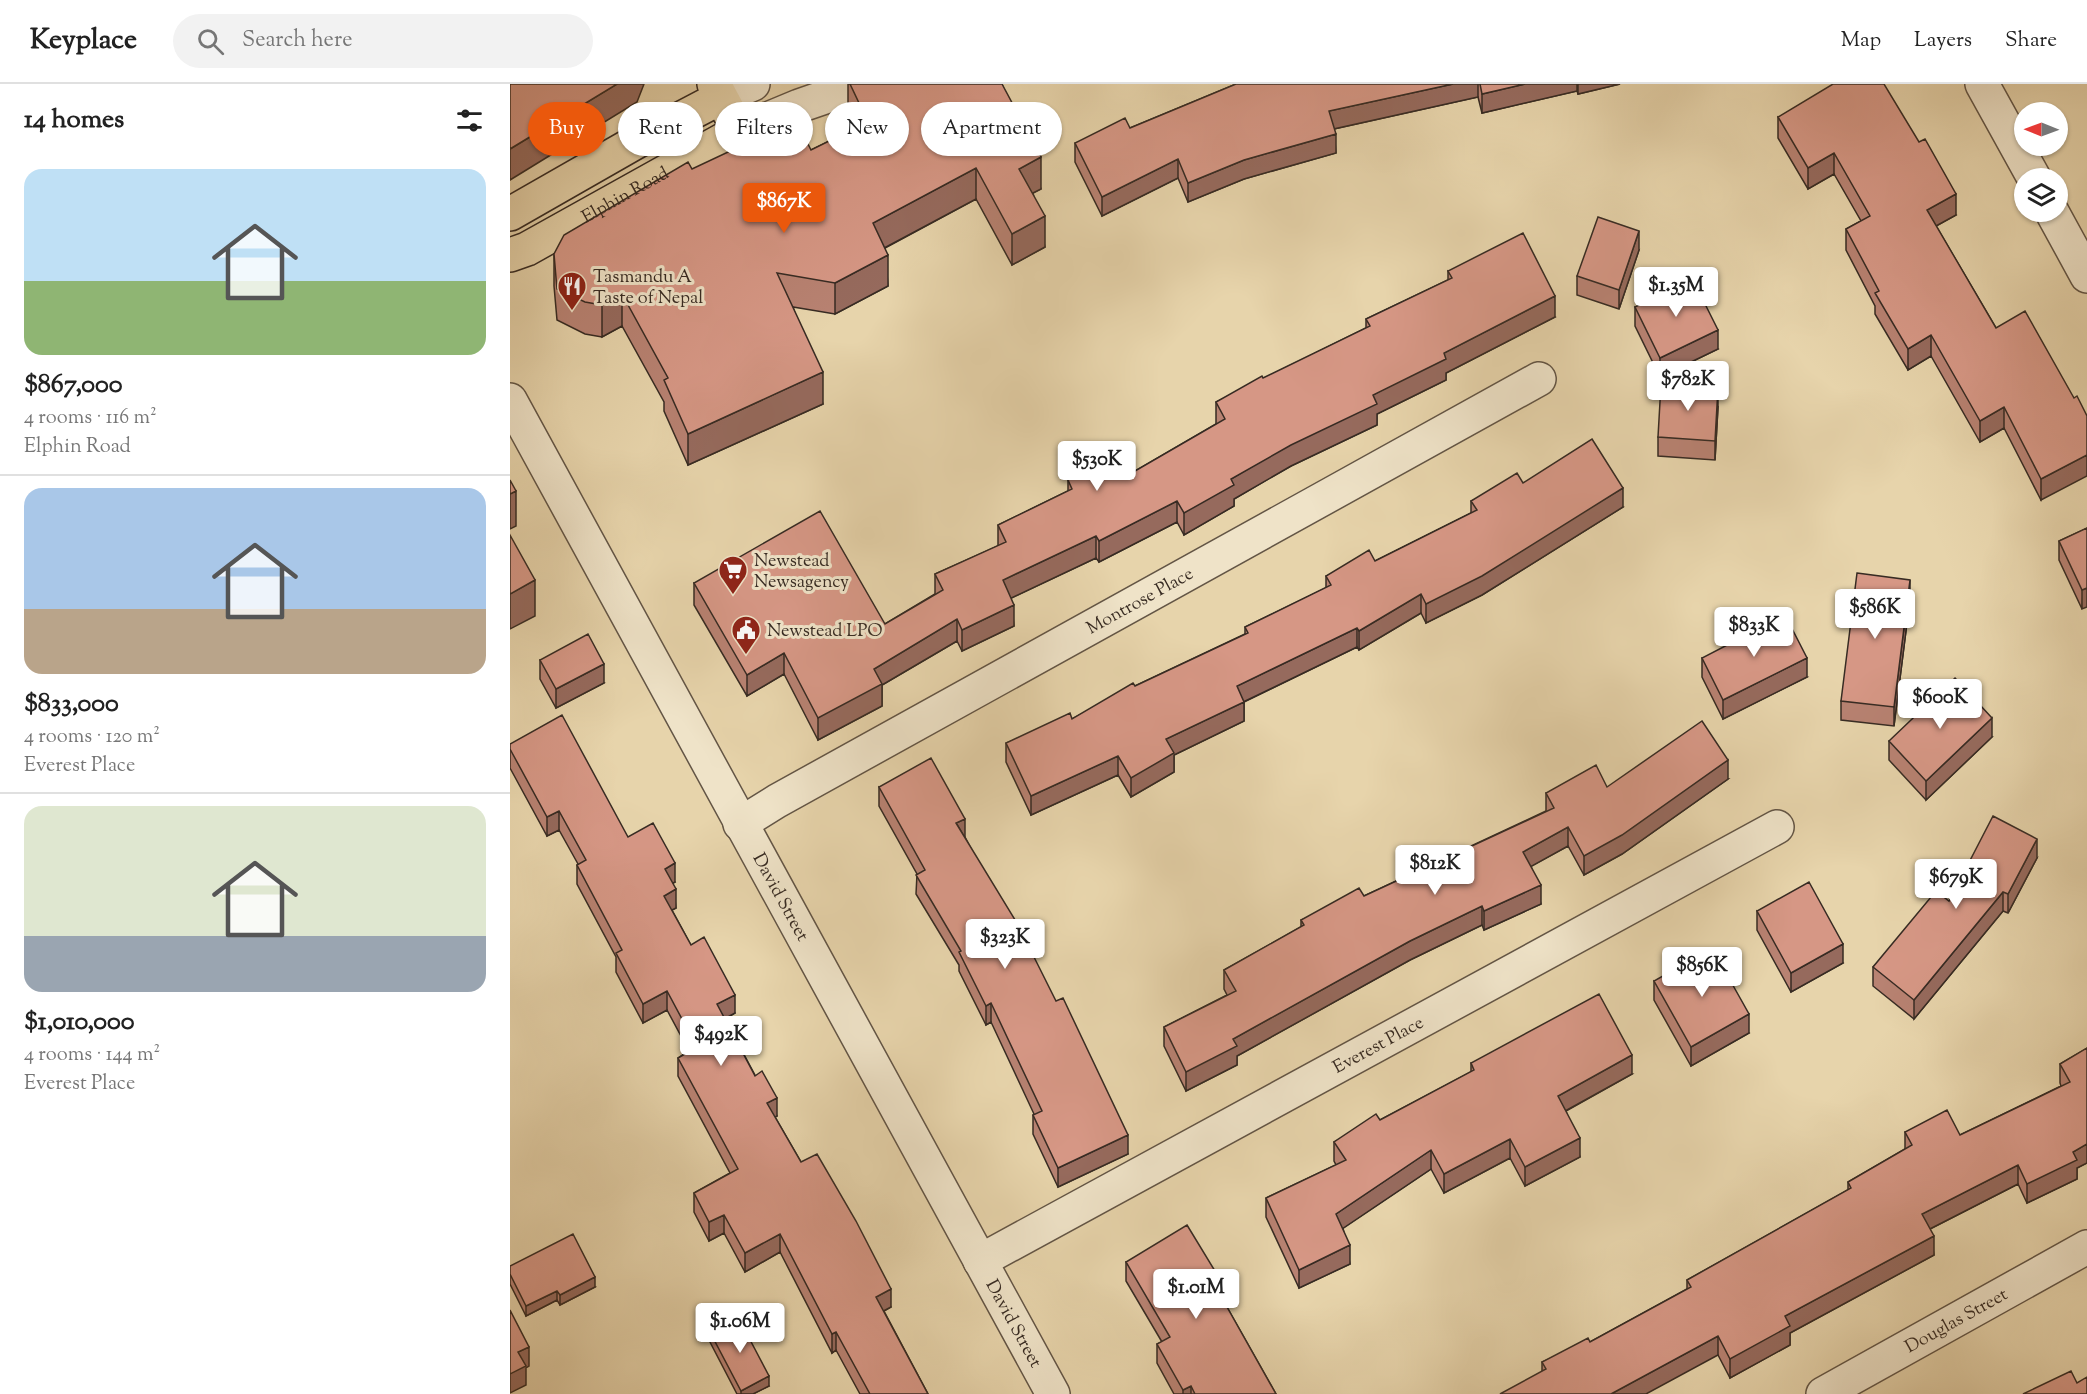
<!DOCTYPE html>
<meta charset="utf-8">
<style>
body{margin:0;font-family:"Sorts Mill Goudy",serif;background:#f2f2f2;color:#222;height:100vh;display:flex;flex-direction:column;font-size:22px;white-space:nowrap}
*{box-sizing:border-box;margin:0}
p{font-size:20px;color:#767676}
.icon{flex:none;width:33px;height:33px;fill:none;stroke:currentColor;stroke-width:2;stroke-linecap:round;stroke-linejoin:round}
.map{position:relative;flex:1;overflow:hidden}
.sheet{display:flex;flex-direction:column;background:#fff;width:510px}
.sheet>*{flex:none}
.hud{position:absolute;left:18px;top:18px;width:570px;height:54px;display:flex;gap:12px}
.needle{width:39px;rotate:271deg}
.buttons{position:absolute;left:1504px;top:18px;display:grid;gap:12px}
.buttons a{display:grid;place-items:center;width:54px;height:54px;border-radius:50%;background:#fff;box-shadow:0 2px 4px #0004;font-size:30px}
.price{position:absolute;translate:-50% -51px;padding:0 14px;border-radius:6px;background:#fff;color:#222;font-size:20px;line-height:39px;filter:drop-shadow(0 2px 3px #0008)}
.price::after{content:'';position:absolute;left:50%;top:36px;width:18px;height:14px;margin-left:-9px;background:inherit;clip-path:polygon(0 0,100% 0,50% 100%)}
.price.on{background:#ea580c;color:#fff}
ul{padding:0;list-style:none}
li{display:grid;align-content:center;gap:12px;height:318px;padding:0 24px}
li+li{border-top:2px solid #e0e0e0}
li span{display:grid;place-items:center;height:186px;border-radius:18px;color:#555}
li>.icon{margin-inline-start:auto}
span .icon{width:108px;height:108px;fill:#fffc;stroke-width:1}
li b{font-size:26px}
h2{display:flex;justify-content:space-between;align-items:center;height:72px;padding:0 24px;font-size:26px}
.pill{padding:0 21px;border-radius:27px;background:#fff;box-shadow:0 2px 4px #0004;font-size:21px;line-height:54px}
.pill.on{background:#ea580c;color:#fff}
header{display:flex;align-items:center;gap:36px;box-sizing:border-box;height:84px;padding:0 30px;background:#fff;border-bottom:2px solid #e0e0e0}
header strong{font-size:28px}
nav{display:flex;gap:33px;margin-inline-start:auto;font-size:21px}
.search{width:420px;height:54px;background:#f2f2f2;display:flex;align-items:center;gap:15px;box-sizing:border-box;padding:0 21px;border-radius:33px;color:#767676;font-size:22px}
main{display:flex;flex:1;min-height:0}
.map>svg:first-child{display:block}
.lines{fill:none;stroke-linecap:round;stroke-linejoin:round}
.minor-casing{stroke:#635545;stroke-width:36}
.tertiary-casing{stroke:#635545;stroke-width:36}
.trunk-casing{stroke:#372b23;stroke-width:36}
.minor{stroke:#efe3c8;stroke-width:33}
.tertiary{stroke:#efe3c8;stroke-width:33}
.trunk{stroke:#e7d4ab;stroke-width:33}
.wall{fill:#b88272;stroke:#372b23;stroke-width:1.5}
.shaded-wall{fill:#966a5d;stroke:#372b23;stroke-width:1.5}
.building{fill:#d69785;stroke:#372b23;stroke-width:1.5}
.labels{text-anchor:middle;stroke-width:6;stroke-linejoin:round;paint-order:stroke}
.street-label{font-size:18px;fill:#372b23;stroke:#efe3c8}
.poi-label{font-size:18px;fill:#372b23;stroke:#efe3c8;text-anchor:start}
</style>
<header>
<strong>Keyplace</strong>
<div class="search"><svg class="icon" aria-label="search" viewBox="0 0 24 24"><circle cx="10" cy="10" r="6"/><path d="M15 15l6 6"/></svg>Search here</div>
<nav><a>Map</a><a>Layers</a><a>Share</a></nav>
</header>
<main>
<section class="sheet">
<h2>14 homes<svg class="icon" aria-label="filters" viewBox="0 0 24 24"><path d="M4 7h16M4 17h16"/><circle cx="9" cy="7" r="2"/><circle cx="15" cy="17" r="2"/></svg></h2>
<ul>
<li><span style="background:linear-gradient(#bfe0f5 60%,#8fb573 0)"><svg class="icon" aria-label="home" viewBox="0 0 24 24"><path d="M3 11l9-7 9 7M6 9v11h12V9"/></svg></span><div><b>$867,000</b><p>4 rooms · 116 m²</p><p>Elphin Road</p></div></li>
<li><span style="background:linear-gradient(#a9c7e8 65%,#b9a48a 0)"><svg class="icon" aria-label="home" viewBox="0 0 24 24"><path d="M3 11l9-7 9 7M6 9v11h12V9"/></svg></span><div><b>$833,000</b><p>4 rooms · 120 m²</p><p>Everest Place</p></div></li>
<li><span style="background:linear-gradient(#dfe7d0 70%,#9aa5b1 0)"><svg class="icon" aria-label="home" viewBox="0 0 24 24"><path d="M3 11l9-7 9 7M6 9v11h12V9"/></svg></span><div><b>$1,010,000</b><p>4 rooms · 144 m²</p><p>Everest Place</p></div></li>
</ul>
</section>
<div class="map">
<svg width="1577" height="1310" viewBox="0 0 1577 1310">
<rect width="100%" height="100%" fill="#e7d4ab"/>
<filter id="stains"><feTurbulence type="fractalNoise" baseFrequency=".00333" numOctaves="4"/><feColorMatrix values="0 0 0 0 .2 0 0 0 0 .09 0 0 0 0 .02 0 0 0 .5 -.17"/></filter>
<radialGradient id="worn" r=".72"><stop offset=".6" stop-color="#630" stop-opacity="0"/><stop offset="1" stop-color="#630" stop-opacity=".3"/></radialGradient>
<g class="lines">
<g class="minor-casing">
<g id="minor">
<path d="M 1472,0 L 1524,94"/>
<path d="M 1542,128 L 1577,192"/>
<path id="s1" d="M 230,740 L 267,717 L 1029,295"/>
<path id="s2" d="M 470,1177 L 1267,743"/>
<path id="s3" d="M 1313,1310 L 1577,1163"/>
</g>
</g>
<g class="tertiary-casing">
<g id="tertiary">
<path d="M 210,14 L 243,0"/>
<path d="M 229,47 L 289,22 L 353,0"/>
<path id="s4" d="M 0,316 L 543,1310"/>
</g>
</g>
<g class="trunk-casing">
<g id="trunk">
<path d="M 0,130 L 126,58 L 210,14"/>
<path id="s5" d="M 0,171 L 17,165 L 229,47 L 204,0"/>
</g>
</g>
<use href="#minor" class="minor"/>
<use href="#tertiary" class="tertiary"/>
<use href="#trunk" class="trunk"/>
</g>
<path class="wall" d="M 338,0 L 492,0 L 531,105 L 523,109 L 535,163 L 502,181 L 466,115 L 375,164 L 378,202 L 325,230 L 283,223 L 313,320 L 178,381 L 154,327 L 154,318 L 112,242 L 92,253 L 75,250 L 47,236 L 44,202 L 44,170 L 182,85 L 301,66 L 346,44 L 338,27 Z
M 726,0 L 1110,0 L 1068,10 L 1067,7 L 972,29 L 968,13 L 824,45 L 826,69 L 734,95 L 678,118 L 668,94 L 592,132 L 565,78 L 565,59 L 620,44 Z
M 1268,33 L 1446,131 L 1426,142 L 1486,244 L 1564,314 L 1531,416 L 1494,344 L 1470,358 L 1421,272 L 1398,286 L 1365,230 L 1365,222 L 1336,166 L 1336,145 L 1351,137 L 1324,90 L 1298,105 L 1268,54 Z
M 1129,166 L 1109,225 L 1067,211 L 1067,192 Z
M 938,187 L 1045,233 L 936,289 L 936,296 L 867,330 L 867,341 L 781,382 L 724,415 L 724,422 L 674,451 L 667,438 L 589,478 L 586,474 L 501,514 L 504,542 L 452,567 L 447,557 L 372,601 L 372,622 L 308,656 L 274,590 L 237,612 L 184,521 L 184,499 L 375,540 L 425,510 L 425,490 L 488,462 L 488,441 L 558,407 L 558,396 L 620,390 L 706,340 L 706,318 L 856,244 L 856,235 L 938,196 Z
M 1125,223 L 1208,265 L 1150,293 L 1125,242 Z
M 1208,323 L 1205,376 L 1148,372 L 1148,353 Z
M 1013,399 L 1113,423 L 972,511 L 916,539 L 911,529 L 849,566 L 847,563 L 734,618 L 734,637 L 664,671 L 664,688 L 621,713 L 608,691 L 521,731 L 496,678 L 496,659 L 562,635 L 625,602 L 735,550 L 735,543 L 816,504 L 816,492 L 865,477 L 961,429 L 961,417 Z
M 1577,444 L 1572,525 L 1549,476 L 1549,457 Z
M 1400,515 L 1384,642 L 1331,636 L 1331,617 Z
M 1192,574 L 1297,593 L 1213,635 L 1192,593 Z
M 30,576 L 94,599 L 46,624 L 30,595 Z
M 1482,653 L 1416,716 L 1379,676 L 1379,657 Z
M 0,660 L 118,753 L 165,798 L 163,799 L 166,824 L 162,826 L 181,861 L 225,929 L 215,935 L 267,1032 L 265,1033 L 291,1078 L 381,1223 L 374,1227 L 418,1310 L 350,1310 L 326,1266 L 322,1269 L 270,1168 L 235,1188 L 214,1149 L 199,1157 L 184,1128 L 184,1109 L 220,1089 L 168,992 L 168,974 L 179,967 L 157,926 L 133,939 L 106,888 L 106,873 L 67,800 L 67,781 L 68,780 L 49,746 L 37,752 L 0,684 Z
M 1218,695 L 1112,770 L 1074,791 L 1058,762 L 1021,782 L 1031,820 L 974,846 L 972,841 L 900,876 L 727,972 L 727,981 L 676,1007 L 654,962 L 654,943 L 717,911 L 714,905 L 714,886 L 791,843 L 791,836 L 854,812 L 1036,727 L 1036,709 L 1097,703 Z
M 369,703 L 455,753 L 618,1070 L 548,1103 L 523,1050 L 523,1031 L 524,1030 L 481,938 L 476,941 L 449,887 L 449,881 L 406,810 L 407,790 L 369,722 Z
M 1527,774 L 1498,829 L 1493,827 L 1404,935 L 1363,902 L 1363,883 L 1439,817 Z
M 1247,827 L 1333,879 L 1281,908 L 1247,846 Z
M 1144,897 L 1239,949 L 1181,982 L 1144,916 Z
M 1577,964 L 1577,1079 L 1567,1084 L 1567,1095 L 1517,1119 L 1508,1100 L 1420,1145 L 1424,1171 L 1280,1249 L 1280,1261 L 1220,1294 L 1208,1271 L 1032,1287 L 1032,1278 L 1080,1258 L 1177,1205 L 1177,1196 L 1338,1106 L 1338,1098 L 1395,1065 L 1395,1048 L 1450,1051 L 1551,1002 L 1550,999 L 1550,980 Z
M 961,979 L 1122,990 L 1056,1027 L 1070,1073 L 1015,1102 L 1000,1074 L 934,1109 L 921,1085 L 833,1144 L 840,1180 L 789,1204 L 756,1133 L 756,1114 L 826,1081 L 824,1077 L 824,1058 L 870,1036 L 961,988 Z
M 616,1178 L 705,1202 L 766,1310 L 664,1310 L 647,1279 L 647,1260 L 652,1258 L 616,1197 Z
M 0,1182 L 85,1203 L 50,1221 L 47,1216 L 16,1232 L 0,1200 Z
M 200,1248 L 259,1302 L 243,1310 L 227,1310 L 200,1258 Z"/>
<path class="shaded-wall" d="M 107,0 L 134,0 L 127,18 L 0,96 L 0,65 Z
M 943,0 L 968,0 L 968,13 L 819,46 L 819,27 Z
M 1015,0 L 1067,0 L 1067,7 L 972,29 L 972,10 Z
M 1068,0 L 1110,0 L 1068,10 Z
M 826,50 L 826,69 L 734,95 L 678,118 L 678,99 L 734,76 Z
M 1324,69 L 1324,90 L 1298,105 L 1298,84 Z
M 531,73 L 531,105 L 509,116 L 509,85 Z
M 668,75 L 668,94 L 592,132 L 592,113 Z
M 466,84 L 466,115 L 363,170 L 363,139 Z
M 1446,110 L 1446,131 L 1417,147 L 1417,126 Z
M 535,132 L 535,163 L 502,181 L 502,150 Z
M 1129,147 L 1129,166 L 1109,225 L 1109,206 Z
M 378,171 L 378,202 L 325,230 L 325,199 Z
M 112,210 L 112,242 L 92,253 L 92,221 Z
M 1045,212 L 1045,233 L 936,289 L 936,296 L 867,330 L 867,341 L 781,382 L 724,415 L 724,422 L 674,451 L 674,429 L 721,395 L 934,269 Z
M 1208,246 L 1208,265 L 1150,293 L 1150,274 Z
M 1421,251 L 1421,272 L 1398,286 L 1398,265 Z
M 313,288 L 313,320 L 178,381 L 178,350 Z
M 1208,304 L 1208,323 L 1205,376 L 1205,357 Z
M 1494,323 L 1494,344 L 1470,358 L 1470,337 Z
M 1577,371 L 1577,392 L 1531,416 L 1531,395 Z
M 1113,404 L 1113,423 L 972,511 L 916,539 L 916,520 Z
M 6,407 L 6,442 L 0,445 L 0,410 Z
M 667,417 L 667,438 L 589,478 L 589,457 Z
M 586,452 L 586,474 L 493,518 L 493,496 Z
M 25,496 L 25,532 L 0,545 L 0,510 Z
M 1400,496 L 1400,515 L 1384,642 L 1384,623 Z
M 1577,504 L 1577,523 L 1572,525 L 1572,506 Z
M 911,510 L 911,529 L 849,566 L 849,547 Z
M 504,521 L 504,542 L 452,567 L 452,546 Z
M 447,535 L 447,557 L 372,601 L 372,622 L 308,656 L 308,634 L 364,585 Z
M 847,544 L 847,563 L 727,621 L 727,602 Z
M 274,569 L 274,590 L 237,612 L 237,591 Z
M 1297,574 L 1297,593 L 1213,635 L 1213,616 Z
M 94,580 L 94,599 L 46,624 L 46,605 Z
M 734,618 L 734,637 L 664,671 L 664,688 L 621,713 L 621,694 L 656,655 Z
M 1482,634 L 1482,653 L 1416,716 L 1416,697 Z
M 608,672 L 608,691 L 521,731 L 521,712 Z
M 1218,676 L 1218,695 L 1112,770 L 1074,791 L 1074,772 Z
M 49,727 L 49,746 L 37,752 L 37,733 Z
M 455,735 L 455,754 L 446,739 Z
M 1058,743 L 1058,762 L 1013,787 L 1013,768 Z
M 1527,755 L 1527,774 L 1498,829 L 1498,810 Z
M 165,779 L 165,798 L 155,804 L 155,785 Z
M 1031,801 L 1031,820 L 974,846 L 974,827 Z
M 166,805 L 166,824 L 154,830 L 154,812 Z
M 1493,808 L 1493,827 L 1404,935 L 1404,916 Z
M 972,822 L 972,841 L 900,876 L 727,972 L 727,981 L 676,1007 L 676,988 L 723,955 L 900,857 Z
M 1333,860 L 1333,879 L 1281,908 L 1281,889 Z
M 157,907 L 157,926 L 133,939 L 133,920 Z
M 225,911 L 225,929 L 207,939 L 207,920 Z
M 481,919 L 481,938 L 476,941 L 476,922 Z
M 1239,930 L 1239,949 L 1181,982 L 1181,963 Z
M 1122,971 L 1122,990 L 1048,1031 L 1048,1012 Z
M 267,1014 L 267,1032 L 257,1038 L 257,1019 Z
M 618,1051 L 618,1070 L 548,1103 L 548,1084 Z
M 1070,1054 L 1070,1073 L 1015,1102 L 1015,1083 Z
M 1000,1055 L 1000,1074 L 934,1109 L 934,1090 Z
M 1577,1060 L 1577,1079 L 1567,1084 L 1567,1095 L 1517,1119 L 1517,1100 L 1563,1068 Z
M 921,1066 L 921,1085 L 826,1149 L 826,1130 Z
M 1508,1081 L 1508,1100 L 1412,1149 L 1412,1130 Z
M 214,1131 L 214,1149 L 199,1157 L 199,1138 Z
M 270,1150 L 270,1168 L 235,1188 L 235,1169 Z
M 1424,1152 L 1424,1171 L 1280,1249 L 1280,1261 L 1220,1294 L 1220,1275 L 1275,1232 Z
M 840,1161 L 840,1180 L 789,1204 L 789,1186 Z
M 705,1187 L 705,1206 L 699,1191 Z
M 85,1193 L 85,1203 L 50,1221 L 50,1211 Z
M 381,1205 L 381,1223 L 366,1231 L 366,1213 Z
M 47,1207 L 47,1216 L 16,1232 L 16,1222 Z
M 326,1248 L 326,1266 L 322,1269 L 322,1250 Z
M 1208,1252 L 1208,1271 L 1136,1310 L 1101,1310 Z
M 19,1263 L 19,1282 L 16,1284 L 16,1301 L 0,1309 L 0,1290 L 8,1268 Z
M 259,1292 L 259,1302 L 243,1310 L 231,1310 L 231,1307 Z
M 681,1302 L 681,1310 L 673,1310 L 673,1306 Z"/>
<path class="building" d="M 0,0 L 107,0 L 0,65 Z
M 340,0 L 492,0 L 531,73 L 509,85 L 535,132 L 502,150 L 466,84 L 363,139 L 378,171 L 325,199 L 267,189 L 313,288 L 178,350 L 154,296 L 158,294 L 112,210 L 92,221 L 75,218 L 47,205 L 44,170 L 54,151 L 178,78 L 182,85 L 286,36 L 301,66 L 358,38 Z
M 726,0 L 943,0 L 819,27 L 826,50 L 734,76 L 678,99 L 668,75 L 592,113 L 565,59 L 615,34 L 620,44 Z
M 970,0 L 1015,0 L 972,10 Z
M 1323,0 L 1374,0 L 1409,58 L 1415,55 L 1446,110 L 1417,126 L 1486,244 L 1515,227 L 1564,314 L 1567,312 L 1577,332 L 1577,371 L 1531,395 L 1494,323 L 1470,337 L 1421,251 L 1398,265 L 1365,209 L 1369,207 L 1336,145 L 1360,132 L 1324,69 L 1298,84 L 1268,33 Z
M 1088,133 L 1129,147 L 1109,206 L 1067,192 Z
M 1013,149 L 1045,212 L 934,269 L 936,275 L 863,311 L 867,320 L 781,361 L 721,395 L 724,401 L 674,429 L 667,417 L 589,457 L 586,452 L 493,496 L 504,521 L 452,546 L 447,535 L 364,585 L 372,600 L 308,634 L 274,569 L 237,591 L 184,499 L 310,427 L 375,540 L 433,506 L 425,490 L 496,458 L 488,441 L 562,405 L 558,396 L 610,369 L 620,390 L 715,335 L 706,318 L 752,292 L 753,294 L 860,242 L 856,235 L 942,194 L 938,187 Z
M 1182,194 L 1208,246 L 1150,274 L 1125,223 Z
M 1151,300 L 1208,304 L 1205,357 L 1148,353 Z
M 1082,355 L 1113,404 L 972,492 L 916,520 L 911,510 L 849,547 L 847,544 L 727,602 L 734,618 L 656,655 L 664,669 L 621,694 L 608,672 L 521,712 L 496,659 L 560,629 L 562,635 L 623,599 L 625,602 L 738,549 L 735,543 L 821,501 L 816,492 L 859,466 L 865,477 L 967,426 L 961,417 L 1007,389 L 1013,399 Z
M 0,396 L 6,407 L 0,410 Z
M 1577,444 L 1577,504 L 1572,506 L 1549,457 Z
M 0,451 L 25,496 L 0,510 Z
M 1347,489 L 1400,496 L 1384,623 L 1331,617 Z
M 1275,531 L 1297,574 L 1213,616 L 1192,574 Z
M 78,550 L 94,580 L 46,605 L 30,576 Z
M 1445,594 L 1482,634 L 1416,697 L 1379,657 Z
M 52,631 L 118,753 L 143,739 L 165,779 L 155,785 L 166,805 L 154,812 L 181,861 L 194,853 L 225,911 L 207,920 L 245,992 L 252,987 L 267,1014 L 257,1019 L 291,1078 L 307,1070 L 346,1137 L 381,1205 L 366,1213 L 418,1310 L 360,1310 L 326,1248 L 322,1250 L 270,1150 L 235,1169 L 214,1131 L 199,1138 L 184,1109 L 228,1085 L 168,974 L 187,963 L 157,907 L 133,920 L 106,869 L 112,866 L 67,781 L 76,776 L 49,727 L 37,733 L 0,665 L 0,660 Z
M 1192,637 L 1218,676 L 1112,751 L 1074,772 L 1058,743 L 1013,768 L 1031,801 L 974,827 L 972,822 L 900,857 L 723,955 L 727,962 L 676,988 L 654,943 L 726,907 L 714,886 L 794,841 L 791,836 L 849,804 L 854,812 L 1044,724 L 1036,709 L 1086,681 L 1097,703 Z
M 421,674 L 455,735 L 446,739 L 507,839 L 546,917 L 553,914 L 618,1051 L 548,1084 L 523,1031 L 532,1027 L 481,919 L 476,922 L 449,868 L 451,867 L 406,791 L 415,786 L 369,703 Z
M 1483,732 L 1527,755 L 1498,810 L 1493,808 L 1404,916 L 1363,883 L 1426,807 L 1439,817 Z
M 1299,798 L 1333,860 L 1281,889 L 1247,827 Z
M 1202,864 L 1239,930 L 1181,963 L 1144,897 Z
M 1089,910 L 1122,971 L 1048,1012 L 1070,1054 L 1015,1083 L 1000,1055 L 934,1090 L 921,1066 L 826,1130 L 840,1161 L 789,1186 L 756,1114 L 836,1076 L 824,1058 L 866,1030 L 870,1036 L 964,986 L 961,979 Z
M 1577,964 L 1577,1060 L 1563,1068 L 1567,1076 L 1517,1100 L 1508,1081 L 1412,1130 L 1424,1152 L 1275,1232 L 1280,1242 L 1220,1275 L 1208,1252 L 1101,1310 L 990,1310 L 1036,1285 L 1032,1278 L 1078,1254 L 1080,1258 L 1181,1203 L 1177,1196 L 1341,1104 L 1338,1098 L 1402,1061 L 1395,1048 L 1437,1026 L 1450,1051 L 1560,998 L 1550,980 Z
M 677,1141 L 705,1187 L 699,1191 L 766,1310 L 685,1310 L 681,1302 L 673,1306 L 647,1260 L 660,1253 L 616,1178 Z
M 63,1150 L 85,1193 L 50,1211 L 47,1207 L 16,1222 L 0,1190 L 0,1182 Z
M 0,1226 L 19,1263 L 8,1268 L 16,1282 L 0,1290 Z
M 228,1233 L 259,1292 L 231,1307 L 200,1248 Z
M 1561,1287 L 1567,1299 L 1577,1293 L 1577,1310 L 1513,1310 Z"/>
<defs>
<g id="restaurant-pin" transform="scale(1.5)"><path d="M0 17L-7.5 6A9.5 9.5 0 1 1 7.5 6Z" fill="#8f2418" stroke="#efe3c8"/><path d="M-5-6h1v4h1v-4h1v4h1v-4h1v5L-1.5 .5V6h-2V.5L-5-1ZM5-6V6H3V1.5H1.5Q1.5-4 5-6Z" fill="#fff"/></g>
<g id="supermarket-pin" transform="scale(1.5)"><path d="M0 17L-7.5 6A9.5 9.5 0 1 1 7.5 6Z" fill="#8f2418" stroke="#efe3c8"/><path d="M-6-5.5h2.5l.6 2H6L4.5 2H-2.5L-4.4-4H-6ZM-1.5 3.2a1.3 1.3 0 1 0 .1 0ZM3 3.2a1.3 1.3 0 1 0 .1 0Z" fill="#fff"/></g>
<g id="civic-pin" transform="scale(1.5)"><path d="M0 17L-7.5 6A9.5 9.5 0 1 1 7.5 6Z" fill="#8f2418" stroke="#efe3c8"/><path d="M-.6-6.5H3V-4.5H.6V-3L4-1V1h2V6H-6V1h2V-1L-.6-3ZM-1.2 2.5V6h2.4V2.5Z" fill="#fff"/></g>
</defs>
<g fill-rule="evenodd">
<use href="#restaurant-pin" x="62" y="202"/>
<use href="#supermarket-pin" x="223" y="486"/>
<use href="#civic-pin" x="236" y="546"/>
</g>
<g class="labels">
<g class="street-label">
<text dy="6" stroke="none"><textPath href="#s5" startOffset="130">Elphin Road</textPath></text>
<text dy="6" stroke="none"><textPath href="#s1" startOffset="458">Montrose Place</textPath></text>
<text dy="6" stroke="none"><textPath href="#s4" startOffset="566">David Street</textPath></text>
<text dy="6" stroke="none"><textPath href="#s2" startOffset="453">Everest Place</textPath></text>
<text dy="6" stroke="none"><textPath href="#s3" startOffset="152">Douglas Street</textPath></text>
<text dy="6" stroke="none"><textPath href="#s4" startOffset="1052">David Street</textPath></text>
</g>
<g class="poi-label">
<text x="83" y="198">Tasmandu A<tspan x="83" dy="21">Taste of Nepal</tspan></text>
<text x="244" y="482">Newstead<tspan x="244" dy="21">Newsagency</tspan></text>
<text x="257" y="552">Newstead LPO</text>
</g>
</g>
<rect width="100%" height="100%" filter="url(#stains)"/>
<rect width="100%" height="100%" fill="url(#worn)"/>
</svg>
<div class="buttons">
<a><svg class="needle" viewBox="-14 -14 28 28"><path d="M0-13l5 13h-10z" fill="#e53935"/><path d="M0 13l5-13h-10z" fill="#767676"/></svg></a>
<a><svg class="icon" aria-label="layers" viewBox="0 0 24 24"><path d="M12 4l9 5-9 5-9-5zM3 14l9 5 9-5"/></svg></a>
</div>
<b class="price on" style="left:274px;top:150px">$867K</b>
<b class="price" style="left:1166px;top:234px">$1.35M</b>
<b class="price" style="left:1178px;top:328px">$782K</b>
<b class="price" style="left:587px;top:408px">$530K</b>
<b class="price" style="left:1365px;top:556px">$586K</b>
<b class="price" style="left:1244px;top:574px">$833K</b>
<b class="price" style="left:1430px;top:646px">$600K</b>
<b class="price" style="left:925px;top:812px">$812K</b>
<b class="price" style="left:1446px;top:826px">$679K</b>
<b class="price" style="left:495px;top:886px">$323K</b>
<b class="price" style="left:1192px;top:914px">$856K</b>
<b class="price" style="left:211px;top:983px">$492K</b>
<b class="price" style="left:686px;top:1236px">$1.01M</b>
<b class="price" style="left:230px;top:1270px">$1.06M</b>
<div class="hud">
<a class="pill on">Buy</a>
<a class="pill">Rent</a>
<a class="pill">Filters</a>
<a class="pill">New</a>
<a class="pill">Apartment</a>
</div>
</div>
</main>
